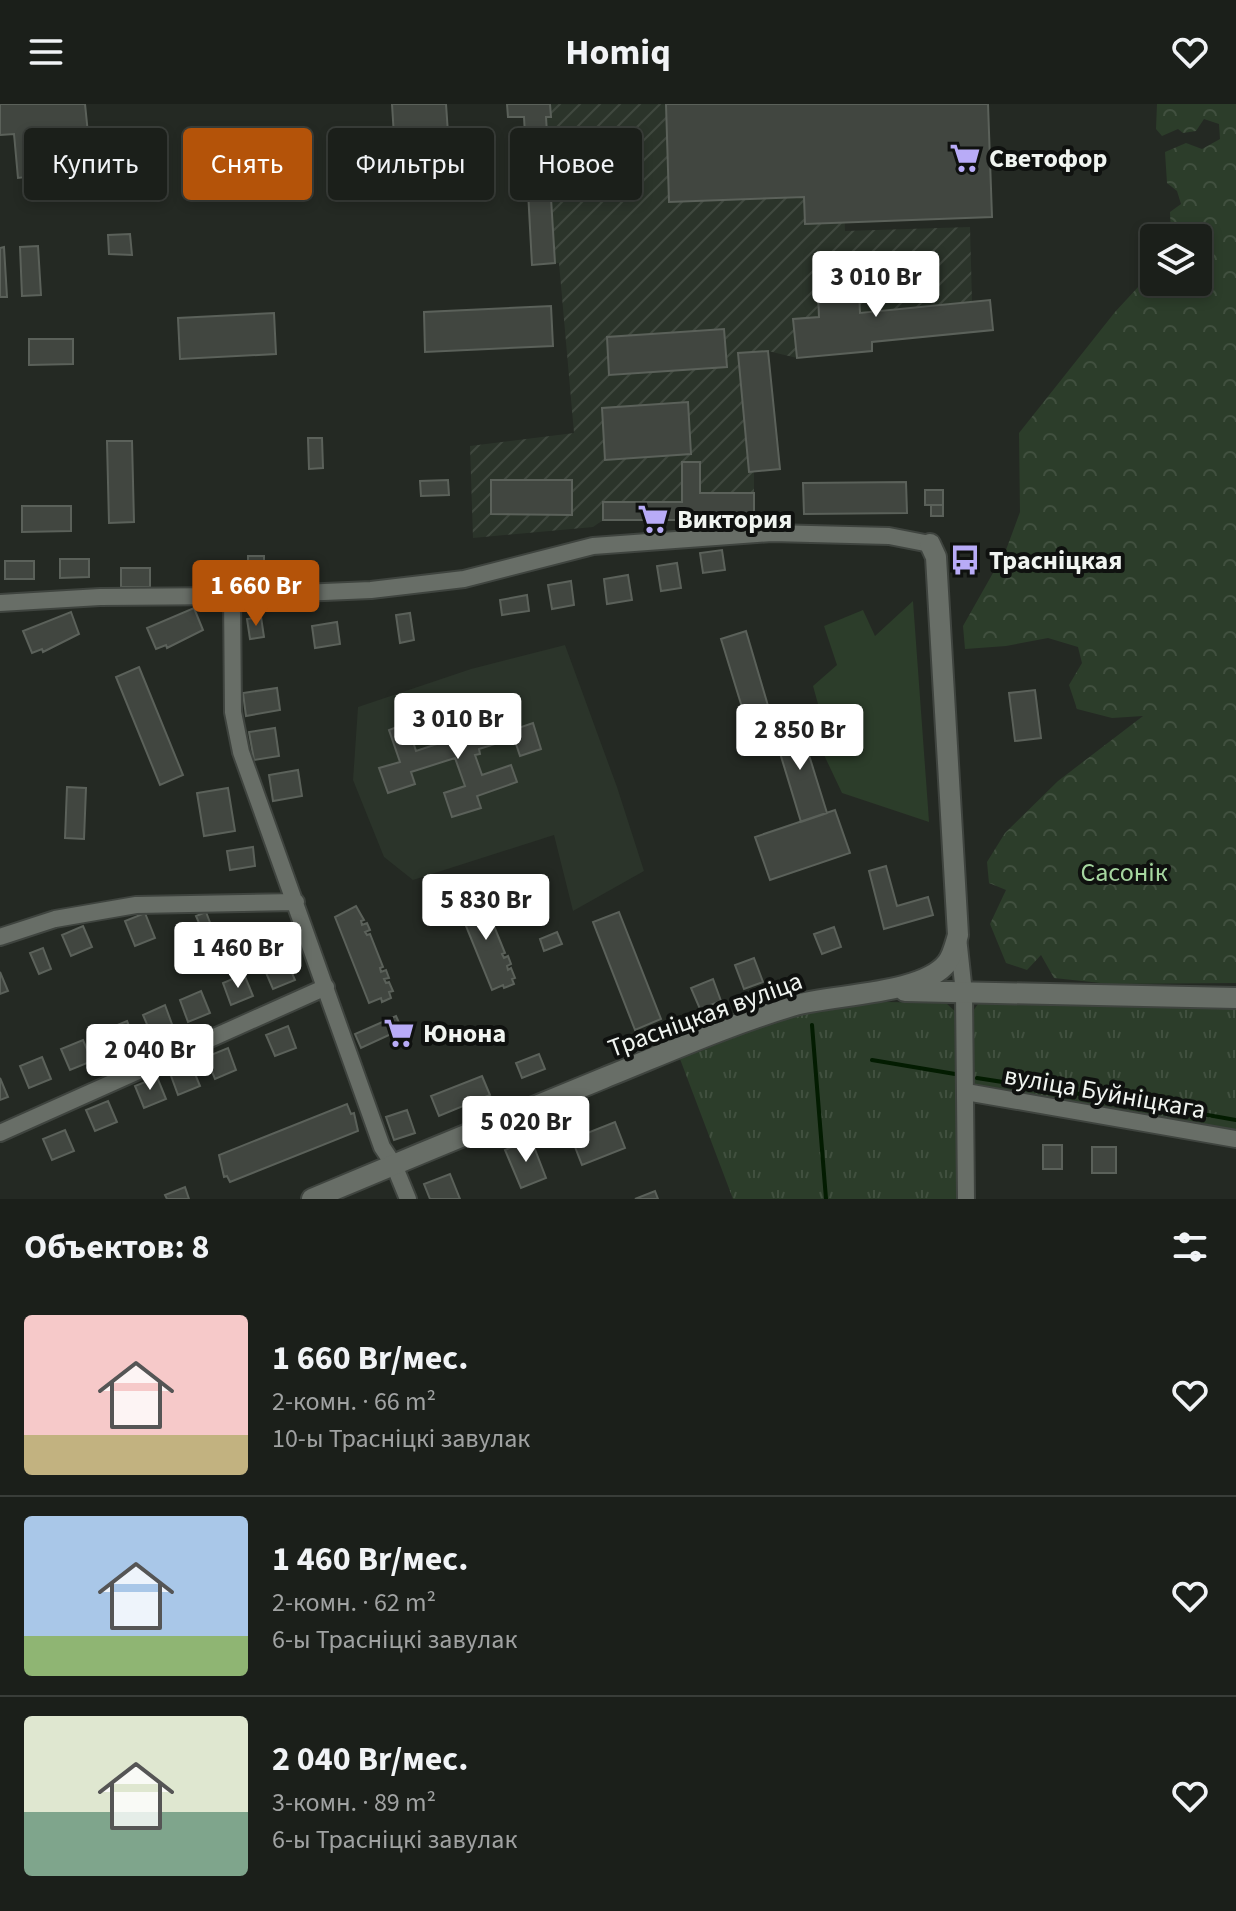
<!DOCTYPE html>
<html lang="ru">
<meta charset="utf-8">
<style>
body{margin:0;font-family:"Source Sans 3",sans-serif;background:#242723;color:#f1f3f6;height:100vh;display:flex;flex-direction:column;font-size:30px;white-space:nowrap}
*{box-sizing:border-box;margin:0}
p{font-size:26px;color:#a0a2a2}
.icon{flex:none;width:44px;height:44px;fill:none;stroke:currentColor;stroke-width:2;stroke-linecap:round;stroke-linejoin:round}
.map{position:relative;height:1095px;overflow:hidden}
.drawer{display:flex;flex-direction:column;background:#1b1f1a;flex:1}
.drawer>*{flex:none}
.hud{position:absolute;left:24px;top:24px;width:800px;height:72px;display:flex;gap:16px}
.controls{position:absolute;left:1140px;top:120px;display:grid;gap:16px}
.controls a{display:grid;place-items:center;width:72px;height:72px;border-radius:8px;background:#1b1f1a;box-shadow:0 4px 12px #0003,0 0 0 2px #393d39;font-size:40px}
.price{position:absolute;translate:-50% -68px;padding:0 18px;border-radius:8px;background:#fff;color:#222;font-size:26px;line-height:52px;filter:drop-shadow(0 2px 4px #0008)}
.price::after{content:'';position:absolute;left:50%;top:48px;width:24px;height:18px;margin-left:-12px;background:inherit;clip-path:polygon(0 0,100% 0,50% 100%)}
.price.active{background:#b45309;color:#fff}
ul{padding:0;list-style:none}
li{display:flex;align-items:center;gap:24px;height:200px;padding:0 24px}
li+li{border-top:2px solid #393d39}
li span{display:grid;place-items:center;flex:none;width:224px;height:160px;border-radius:8px;color:#555}
li>.icon{margin-inline-start:auto}
span .icon{width:96px;height:96px;fill:#fffc;stroke-width:1}
li b{font-size:34px}
h2{display:flex;justify-content:space-between;align-items:center;height:96px;padding:0 24px;font-size:34px}
.chip{padding:0 28px;border-radius:8px;background:#1b1f1a;box-shadow:0 4px 12px #0003,0 0 0 2px #393d39;font-size:28px;line-height:72px}
.chip.active{background:#b45309;color:#fff}
header{display:flex;justify-content:space-between;align-items:center;height:104px;padding:0 24px;background:#1b1f1a;font-size:36px;font-weight:700}
.map>svg:first-child{display:block}
.built{fill:#2b342a}
.industrial{fill:url(#industrial-furrows)}
.grass{fill:url(#grass-tufts)}
.forest{fill:url(#forest-crowns)}
.green{fill:#2c3d2a}
.lines{fill:none;stroke-linecap:round;stroke-linejoin:round}
.stream{stroke:#031c01;stroke-width:4}
.building{fill:#414640;stroke:#5b615a;stroke-width:2}
.minor-casing{stroke:#3f443f;stroke-width:20}
.tertiary-casing{stroke:#3f443f;stroke-width:24}
.minor{stroke:#686e67;stroke-width:16}
.tertiary{stroke:#686e67;stroke-width:20}
.labels{text-anchor:middle;stroke-width:8;stroke-linejoin:round;paint-order:stroke}
.poi-label{font-size:26px;font-weight:bold;fill:#f0f4f0;stroke:#0f110f;text-anchor:start}
.park-label{font-size:26px;fill:#a6d7a0;stroke:#0f110f}
.street-label{font-size:26px;fill:#f0f4f0;stroke:#0f110f}
</style>
<header><svg class="icon" aria-label="menu" viewBox="0 0 24 24"><path d="M4 6h16M4 12h16M4 18h16"/></svg>Homiq<svg class="icon" aria-label="heart" viewBox="0 0 24 24"><path d="M12 20l-8-8c-3-5 5-10 8-4 3-6 11-1 8 4z"/></svg></header>
<div class="map">
<svg width="1236" height="1095" viewBox="0 0 1236 1095">
<defs>
<pattern id="industrial-furrows" width="10" height="10" patternUnits="userSpaceOnUse" patternTransform="scale(2)"><rect width="10" height="10" fill="#2b342a"/><path d="M-1 1l2-2M0 10L10 0M9 11l2-2" fill="none" stroke="#40483f"/></pattern>
<pattern id="grass-tufts" width="24" height="20" patternUnits="userSpaceOnUse" patternTransform="scale(2)"><rect width="24" height="20" fill="#2c3d2a"/><path d="M3 7l-1-3M5 7V3M7 7l1-3M15 17l-1-3M17 17v-4M19 17l1-3" fill="none" stroke="#41503f"/></pattern>
<pattern id="forest-crowns" width="20" height="18" patternUnits="userSpaceOnUse" patternTransform="scale(2)"><rect width="20" height="18" fill="#2c3d2a"/><path d="M2 6a3 3 0 1 1 6 0M12 15a3 3 0 1 1 6 0" fill="none" stroke="#41503f"/></pattern>
</defs>
<rect width="100%" height="100%" fill="#242923"/>
<path class="built" d="M 565,541 L 617,683 L 644,767 L 573,807 L 554,731 L 413,776 L 384,753 L 353,676 L 358,603 L 471,565 Z"/>
<path class="industrial" d="M 507,0 L 841,0 L 845,127 L 970,123 L 972,197 L 990,196 L 993,226 L 872,238 L 872,247 L 797,254 L 768,247 L 780,365 L 754,368 L 754,416 L 603,416 L 593,423 L 473,434 L 470,342 L 574,329 L 559,159 L 532,161 L 524,13 L 508,13 Z"/>
<path class="grass" d="M 887,898 L 946,899 L 959,911 L 959,1095 L 733,1095 L 680,955 L 794,910 L 857,899 Z
M 978,900 L 1236,904 L 1236,1029 L 974,984 L 971,979 L 970,911 Z"/>
<path class="forest" d="M 1157,0 L 1236,0 L 1236,879 L 1110,880 L 1054,874 L 1041,851 L 1027,866 L 1006,859 L 990,820 L 1006,786 L 989,779 L 987,758 L 1005,729 L 1058,677 L 1143,612 L 1112,614 L 1077,605 L 1069,581 L 1082,559 L 1078,543 L 1048,534 L 1006,542 L 965,545 L 963,522 L 1006,446 L 1020,408 L 1019,329 L 1115,208 L 1139,182 L 1143,150 L 1154,151 L 1154,178 L 1198,178 L 1198,134 L 1158,134 L 1158,131 L 1171,129 L 1170,108 L 1181,100 L 1177,87 L 1167,79 L 1165,48 L 1186,39 L 1202,45 L 1220,35 L 1219,20 L 1204,15 L 1196,27 L 1183,29 L 1178,25 L 1162,32 L 1156,25 Z"/>
<path class="green" d="M 913,497 L 929,717 L 929,718 L 842,689 L 816,634 L 826,629 L 813,582 L 837,561 L 824,522 L 863,506 L 875,532 Z"/>
<g class="lines">
<path class="stream" d="M 812,921 L 826,1095
M 872,956 L 955,970
M 977,974 L 1163,1003
M 1185,1007 L 1236,1016"/>
</g>
<path class="building" d="M 0,0 L 85,0 L 91,59 L 70,61 L 70,52 L 41,55 L 42,71 L 18,74 L 14,30 L 0,31 Z
M 392,0 L 446,0 L 448,29 L 394,32 Z
M 507,0 L 550,0 L 551,13 L 546,13 L 555,159 L 532,161 L 524,13 L 508,13 Z
M 666,0 L 988,0 L 992,113 L 805,120 L 804,93 L 669,98 Z
M 130,130 L 132,151 L 109,150 L 108,131 Z
M 38,142 L 41,191 L 22,192 L 20,143 Z
M 4,143 L 7,193 L 0,193 L 0,144 Z
M 858,164 L 860,209 L 990,196 L 993,226 L 872,238 L 872,247 L 797,254 L 793,215 L 819,213 L 817,165 Z
M 551,202 L 553,242 L 425,248 L 424,208 Z
M 274,209 L 276,250 L 180,255 L 178,214 Z
M 724,225 L 727,263 L 609,271 L 607,233 Z
M 29,235 L 73,235 L 73,260 L 29,261 Z
M 768,247 L 780,365 L 749,368 L 738,249 Z
M 688,298 L 691,350 L 605,356 L 602,304 Z
M 308,334 L 322,334 L 323,364 L 309,365 Z
M 107,337 L 132,337 L 134,418 L 109,419 Z
M 682,358 L 700,358 L 700,389 L 754,389 L 754,416 L 603,416 L 603,398 L 682,398 Z
M 448,376 L 449,391 L 421,392 L 420,377 Z
M 491,376 L 572,376 L 572,411 L 491,410 Z
M 906,378 L 907,409 L 804,410 L 803,379 Z
M 925,386 L 943,386 L 943,401 L 925,401 Z
M 931,401 L 943,401 L 943,412 L 931,412 Z
M 22,402 L 71,402 L 71,427 L 22,428 Z
M 722,446 L 725,466 L 703,469 L 700,449 Z
M 248,452 L 264,452 L 264,470 L 248,471 Z
M 60,455 L 89,455 L 89,473 L 60,474 Z
M 5,457 L 34,457 L 34,475 L 5,475 Z
M 677,459 L 681,484 L 661,487 L 657,462 Z
M 121,464 L 150,464 L 150,483 L 121,483 Z
M 628,471 L 632,496 L 607,500 L 604,475 Z
M 571,477 L 574,501 L 552,505 L 548,481 Z
M 527,491 L 529,507 L 502,511 L 500,496 Z
M 194,504 L 203,526 L 167,544 L 166,541 L 156,545 L 147,524 Z
M 71,508 L 79,530 L 43,548 L 42,545 L 32,549 L 23,527 Z
M 410,509 L 414,536 L 400,539 L 396,511 Z
M 261,513 L 264,533 L 250,535 L 247,515 Z
M 337,518 L 340,540 L 315,544 L 312,522 Z
M 746,527 L 769,605 L 745,613 L 721,535 Z
M 139,563 L 183,671 L 160,681 L 116,573 Z
M 277,584 L 280,606 L 246,612 L 243,589 Z
M 1035,586 L 1041,634 L 1015,637 L 1009,589 Z
M 462,592 L 466,605 L 447,611 L 443,598 Z
M 485,611 L 492,633 L 533,619 L 541,645 L 520,652 L 514,634 L 479,645 L 480,650 L 475,651 L 482,671 L 511,661 L 517,678 L 477,692 L 481,704 L 452,713 L 444,689 L 465,682 L 455,654 L 411,668 L 415,680 L 388,689 L 379,664 L 400,658 L 389,626 L 407,619 L 416,647 L 461,632 L 458,620 Z
M 799,619 L 827,709 L 801,718 L 773,626 Z
M 275,624 L 279,652 L 254,656 L 249,628 Z
M 298,666 L 302,692 L 273,697 L 269,671 Z
M 67,683 L 86,684 L 84,735 L 65,734 Z
M 228,684 L 235,727 L 204,732 L 197,689 Z
M 835,706 L 850,749 L 770,776 L 755,733 Z
M 253,743 L 255,762 L 230,766 L 227,747 Z
M 886,762 L 897,802 L 928,793 L 933,811 L 884,825 L 869,767 Z
M 478,788 L 486,803 L 483,804 L 485,807 L 489,806 L 492,813 L 488,815 L 489,818 L 492,817 L 505,849 L 502,850 L 504,854 L 508,852 L 511,860 L 507,862 L 508,866 L 511,864 L 515,874 L 512,875 L 514,880 L 504,884 L 503,881 L 492,886 L 457,800 Z
M 356,802 L 364,816 L 361,817 L 362,821 L 367,819 L 370,826 L 365,828 L 367,831 L 370,830 L 383,863 L 380,864 L 381,868 L 386,866 L 389,874 L 384,875 L 386,879 L 389,878 L 393,887 L 389,888 L 391,894 L 382,898 L 381,894 L 369,899 L 335,813 Z
M 206,808 L 214,829 L 205,833 L 196,812 Z
M 619,808 L 661,915 L 635,926 L 593,818 Z
M 145,809 L 155,834 L 135,842 L 125,817 Z
M 83,822 L 92,843 L 71,852 L 62,831 Z
M 834,823 L 841,843 L 822,850 L 814,830 Z
M 557,828 L 562,840 L 544,847 L 540,835 Z
M 43,844 L 51,865 L 39,870 L 30,849 Z
M 754,854 L 763,878 L 744,885 L 735,861 Z
M 286,855 L 295,876 L 273,885 L 264,864 Z
M 0,868 L 8,887 L 0,890 Z
M 244,870 L 253,892 L 231,901 L 223,879 Z
M 713,875 L 721,897 L 700,905 L 691,884 Z
M 201,887 L 210,909 L 188,918 L 180,896 Z
M 165,901 L 173,923 L 152,932 L 143,911 Z
M 396,912 L 402,925 L 361,944 L 355,930 Z
M 127,917 L 136,939 L 114,948 L 105,926 Z
M 288,922 L 296,944 L 275,952 L 266,931 Z
M 83,936 L 92,957 L 70,966 L 61,945 Z
M 228,944 L 236,966 L 215,975 L 206,953 Z
M 539,950 L 545,965 L 522,974 L 516,959 Z
M 42,953 L 51,975 L 29,984 L 20,962 Z
M 191,960 L 200,982 L 178,991 L 170,969 Z
M 482,972 L 490,991 L 439,1012 L 431,992 Z
M 157,973 L 166,995 L 144,1004 L 135,982 Z
M 0,974 L 8,993 L 0,996 Z
M 108,997 L 117,1018 L 95,1027 L 86,1006 Z
M 347,1000 L 351,1010 L 354,1009 L 358,1027 L 230,1078 L 227,1072 L 224,1073 L 219,1051 Z
M 407,1006 L 415,1029 L 394,1036 L 386,1013 Z
M 615,1018 L 625,1044 L 582,1061 L 572,1035 Z
M 65,1026 L 74,1047 L 52,1056 L 43,1035 Z
M 531,1035 L 546,1074 L 521,1084 L 505,1046 Z
M 1043,1041 L 1062,1041 L 1062,1065 L 1043,1065 Z
M 1092,1043 L 1116,1043 L 1116,1069 L 1092,1069 Z
M 450,1070 L 460,1095 L 430,1095 L 424,1080 Z
M 185,1083 L 189,1095 L 167,1095 L 165,1091 Z
M 655,1087 L 658,1095 L 635,1095 Z"/>
<g class="lines">
<g class="minor-casing">
<path id="minor" d="M 232,492 L 233,608 L 241,648 L 382,1043 L 394,1061 L 408,1095
M 0,499 L 100,493 L 232,492 L 371,486 L 464,475 L 593,442 L 772,429 L 889,432 L 930,440
M 0,833 L 55,815 L 136,801 L 296,798
M 958,833 L 964,889 L 966,1095
M 966,988 L 1236,1035
M 0,1029 L 326,883"/>
</g>
<g class="tertiary-casing">
<path id="tertiary" d="M 905,887 L 1236,894
M 312,1095 C 409,1054 507,1014 604,974 C 666,949 728,921 792,902 C 832,890 922,891 947,859 C 953,851 955,841 958,831 L 936,453 L 930,440"/>
</g>
<use href="#minor" class="minor"/>
<use href="#tertiary" class="tertiary"/>
</g>
<defs>
<g id="supermarket-bare" transform="scale(2.4)"><path d="M-6-5.5h2.5l.6 2H6L4.5 2H-2.5L-4.4-4H-6ZM-1.5 3.2a1.3 1.3 0 1 0 .1 0ZM3 3.2a1.3 1.3 0 1 0 .1 0Z" fill="#b8abf7" stroke="#0f110f" stroke-width="2.5" paint-order="stroke"/></g>
<g id="bus-bare" transform="scale(2.4)"><path d="M-5-6H5V4H4V6H2V4H-2V6H-4V4H-5ZM-3.5-4V0h7V-4ZM-3.5 1.2v1.5H-2V1.2ZM2 1.2v1.5H3.5V1.2Z" fill="#b8abf7" stroke="#0f110f" stroke-width="2.5" paint-order="stroke"/></g>
</defs>
<g fill-rule="evenodd">
<use href="#supermarket-bare" x="965" y="54"/>
<use href="#supermarket-bare" x="653" y="415"/>
<use href="#bus-bare" x="965" y="456"/>
<use href="#supermarket-bare" x="399" y="929"/>
</g>
<g class="labels">
<g class="poi-label">
<text x="989" y="63">Светофор</text>
<text x="677" y="424">Виктория</text>
<text x="989" y="465">Трасніцкая</text>
<text x="423" y="938">Юнона</text>
</g>
<g class="park-label">
<text x="1124" y="777">Сасонік</text>
</g>
<g class="street-label">
<text transform="translate(705 910) rotate(-20)" y="9">Трасніцкая вуліца</text>
<text transform="translate(1105 988) rotate(10)" y="9">вуліца Буйніцкага</text>
</g>
</g>
</svg>
<div class="controls">
<a><svg class="icon" aria-label="layers" viewBox="0 0 24 24"><path d="M12 4l9 5-9 5-9-5zM3 14l9 5 9-5"/></svg></a>
</div>
<b class="price" style="left:876px;top:215px">3 010 Br</b>
<b class="price active" style="left:256px;top:524px">1 660 Br</b>
<b class="price" style="left:458px;top:657px">3 010 Br</b>
<b class="price" style="left:800px;top:668px">2 850 Br</b>
<b class="price" style="left:486px;top:838px">5 830 Br</b>
<b class="price" style="left:238px;top:886px">1 460 Br</b>
<b class="price" style="left:150px;top:988px">2 040 Br</b>
<b class="price" style="left:526px;top:1060px">5 020 Br</b>
<div class="hud">
<a class="chip">Купить</a>
<a class="chip active">Снять</a>
<a class="chip">Фильтры</a>
<a class="chip">Новое</a>
</div>
</div>
<section class="drawer">
<h2>Объектов: 8<svg class="icon" aria-label="filters" viewBox="0 0 24 24"><path d="M4 7h16M4 17h16"/><circle cx="9" cy="7" r="2"/><circle cx="15" cy="17" r="2"/></svg></h2>
<ul>
<li><span style="background:linear-gradient(#f6c9c9 75%,#c2b280 0)"><svg class="icon" aria-label="home" viewBox="0 0 24 24"><path d="M3 11l9-7 9 7M6 9v11h12V9"/></svg></span><div><b>1 660 Br/мес.</b><p>2-комн. · 66 m²</p><p>10-ы Трасніцкі завулак</p></div><svg class="icon" aria-label="heart" viewBox="0 0 24 24"><path d="M12 20l-8-8c-3-5 5-10 8-4 3-6 11-1 8 4z"/></svg></li>
<li><span style="background:linear-gradient(#a9c7e8 75%,#8fb573 0)"><svg class="icon" aria-label="home" viewBox="0 0 24 24"><path d="M3 11l9-7 9 7M6 9v11h12V9"/></svg></span><div><b>1 460 Br/мес.</b><p>2-комн. · 62 m²</p><p>6-ы Трасніцкі завулак</p></div><svg class="icon" aria-label="heart" viewBox="0 0 24 24"><path d="M12 20l-8-8c-3-5 5-10 8-4 3-6 11-1 8 4z"/></svg></li>
<li><span style="background:linear-gradient(#dfe7d0 60%,#7fa58c 0)"><svg class="icon" aria-label="home" viewBox="0 0 24 24"><path d="M3 11l9-7 9 7M6 9v11h12V9"/></svg></span><div><b>2 040 Br/мес.</b><p>3-комн. · 89 m²</p><p>6-ы Трасніцкі завулак</p></div><svg class="icon" aria-label="heart" viewBox="0 0 24 24"><path d="M12 20l-8-8c-3-5 5-10 8-4 3-6 11-1 8 4z"/></svg></li>
</ul>
</section>
